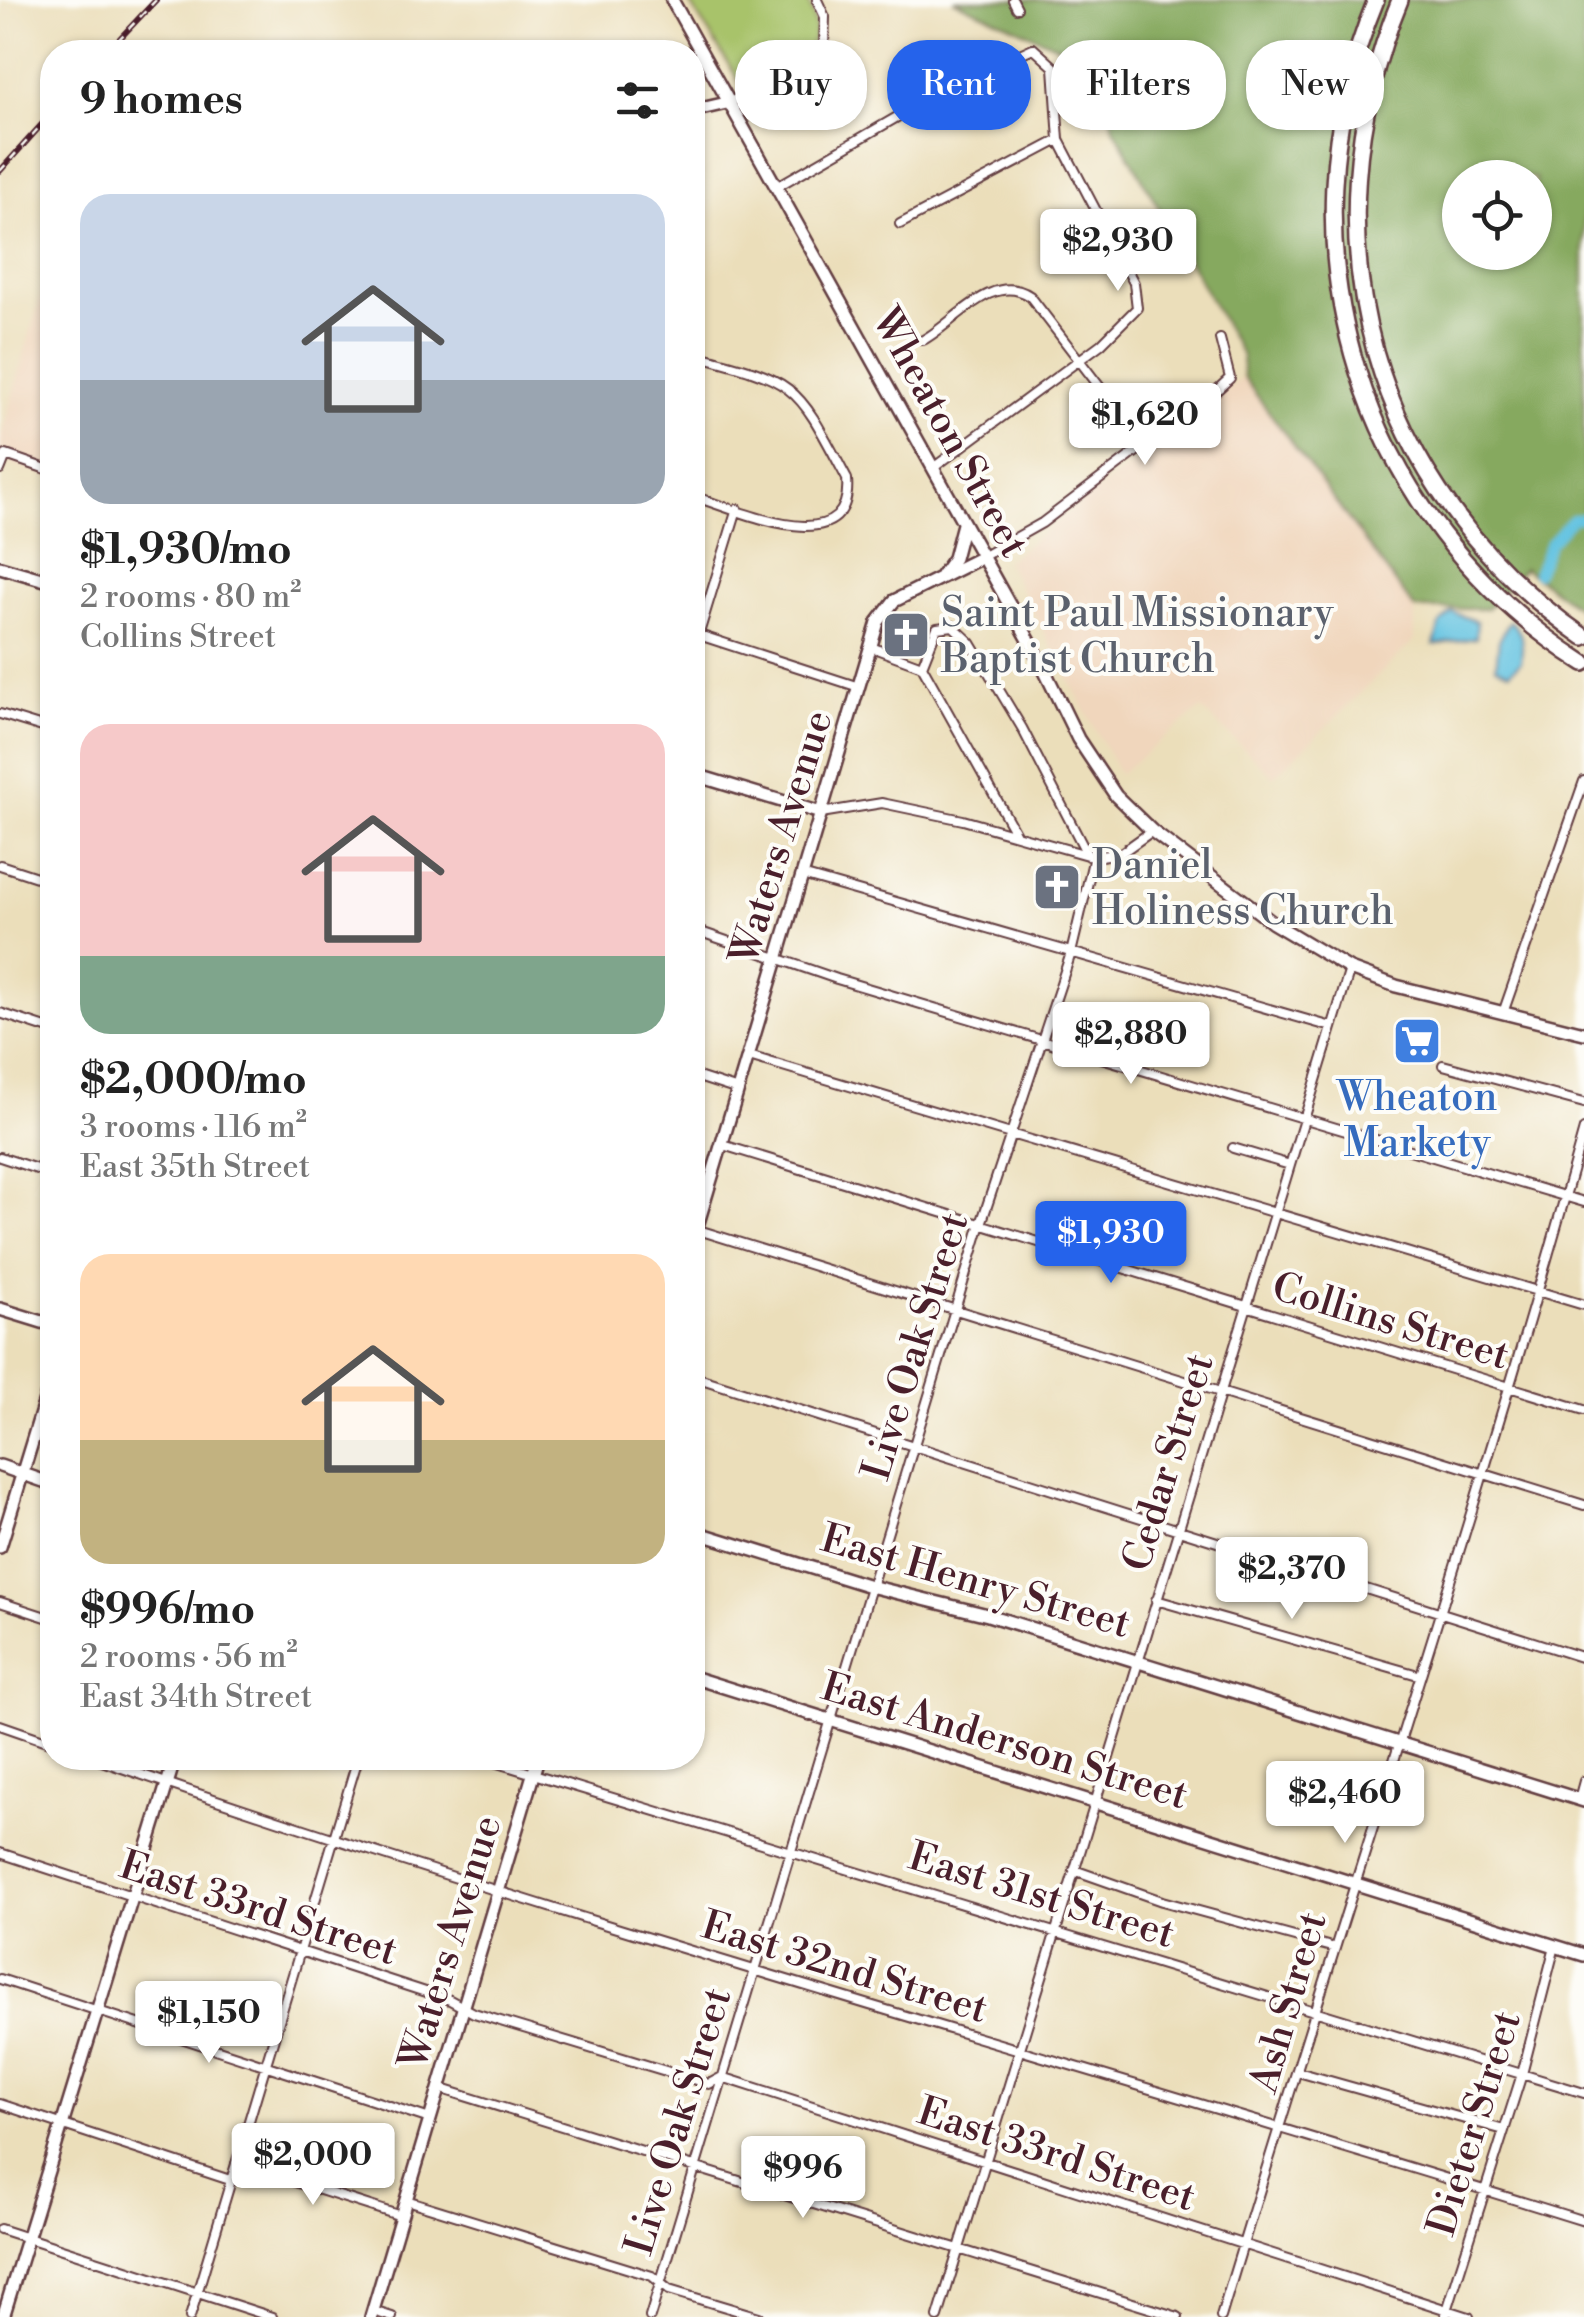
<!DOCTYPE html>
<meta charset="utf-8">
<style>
body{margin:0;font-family:"Libre Bodoni",serif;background:#f2f2f2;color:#222;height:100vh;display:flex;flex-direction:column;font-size:38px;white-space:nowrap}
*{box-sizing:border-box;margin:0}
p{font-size:32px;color:#767676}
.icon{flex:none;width:55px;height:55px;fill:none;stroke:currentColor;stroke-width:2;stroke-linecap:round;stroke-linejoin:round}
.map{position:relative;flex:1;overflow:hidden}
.details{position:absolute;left:40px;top:40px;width:665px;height:1730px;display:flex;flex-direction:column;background:#fff;border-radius:40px;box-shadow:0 2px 8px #0004}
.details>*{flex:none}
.hud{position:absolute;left:735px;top:40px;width:698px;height:90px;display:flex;gap:20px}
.buttons{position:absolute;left:1442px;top:160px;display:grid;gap:20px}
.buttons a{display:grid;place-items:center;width:110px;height:110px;border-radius:50%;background:#fff;box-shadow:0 2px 8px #0004;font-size:50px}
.price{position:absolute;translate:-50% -85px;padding:0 22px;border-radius:10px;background:#fff;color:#222;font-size:32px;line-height:65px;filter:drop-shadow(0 2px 5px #0008)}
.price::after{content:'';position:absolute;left:50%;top:60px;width:30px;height:22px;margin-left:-15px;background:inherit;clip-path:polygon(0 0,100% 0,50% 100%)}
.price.active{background:#2563eb;color:#fff}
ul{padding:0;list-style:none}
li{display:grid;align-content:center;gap:20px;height:530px;padding:0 40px}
li span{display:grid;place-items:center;height:310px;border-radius:30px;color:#555}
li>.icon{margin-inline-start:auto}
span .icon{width:180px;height:180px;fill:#fffc;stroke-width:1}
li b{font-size:42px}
h2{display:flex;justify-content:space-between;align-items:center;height:120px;padding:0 40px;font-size:42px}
.pill{padding:0 35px;border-radius:40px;background:#fff;box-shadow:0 2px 8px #0004;font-size:35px;line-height:90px}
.pill.active{background:#2563eb;color:#fff}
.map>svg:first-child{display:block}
.built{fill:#f0d6bc}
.green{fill:#a8c36a;stroke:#79714a;stroke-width:2.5}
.forest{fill:#86a95e;stroke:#686444;stroke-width:2.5;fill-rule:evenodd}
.water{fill:#63c3e1;stroke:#567186;stroke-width:2.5}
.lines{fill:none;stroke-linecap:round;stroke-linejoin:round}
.canal{stroke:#63c3e1;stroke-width:10}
.street-casing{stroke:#623c40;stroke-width:12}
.secondary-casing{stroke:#623c40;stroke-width:16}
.highway-casing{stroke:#623c40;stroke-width:20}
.street{stroke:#fff;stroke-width:8}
.secondary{stroke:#fff;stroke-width:11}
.highway{stroke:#fff;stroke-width:15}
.rail-casing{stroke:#4a1f2b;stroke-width:6}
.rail{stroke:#fdfcf7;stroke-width:2.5;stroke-dasharray:8;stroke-linecap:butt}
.labels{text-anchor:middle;stroke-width:8;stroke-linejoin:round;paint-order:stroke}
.street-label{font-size:40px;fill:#4a1f2b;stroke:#fdfcf7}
.worship-label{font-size:40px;fill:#5b616d;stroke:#fdfcf7;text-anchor:start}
.shop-label{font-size:40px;fill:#366cbe;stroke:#fdfcf7}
</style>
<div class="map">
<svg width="1584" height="2317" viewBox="0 0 1584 2317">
<rect width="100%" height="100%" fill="#fdfcf7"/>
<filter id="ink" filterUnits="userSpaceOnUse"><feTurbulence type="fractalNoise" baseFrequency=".01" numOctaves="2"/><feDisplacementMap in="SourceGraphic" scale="20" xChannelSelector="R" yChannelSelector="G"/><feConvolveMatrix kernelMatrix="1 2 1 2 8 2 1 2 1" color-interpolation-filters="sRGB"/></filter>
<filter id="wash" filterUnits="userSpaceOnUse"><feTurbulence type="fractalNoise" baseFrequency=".0048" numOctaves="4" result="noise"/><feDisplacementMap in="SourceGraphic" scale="40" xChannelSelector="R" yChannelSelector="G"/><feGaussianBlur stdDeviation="2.25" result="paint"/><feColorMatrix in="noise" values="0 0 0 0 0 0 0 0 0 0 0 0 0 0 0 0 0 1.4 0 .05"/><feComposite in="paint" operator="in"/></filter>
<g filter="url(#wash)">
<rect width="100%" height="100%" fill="#ebdeba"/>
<path class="built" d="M 52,257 L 52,478 L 0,461 L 0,439 Z
M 1243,377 L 1415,609 L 1415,640 L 1274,777 L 1201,709 L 1119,774 L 1006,561 Z"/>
<path class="green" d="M 688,0 L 807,0 C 834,54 791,60 750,82 L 739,81 Z"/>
<path class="forest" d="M 953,0 L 1584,0 L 1584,612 L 1524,568 L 1487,609 L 1415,609 L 1243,377 L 1242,356 L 1114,128 L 1101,65 ZM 1460,178 L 1535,178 L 1535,252 L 1460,252 Z"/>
<path class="water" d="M 1452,612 L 1477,622 L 1476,638 L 1434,645 L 1440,624 Z
M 1510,621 C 1524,632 1523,645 1521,662 L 1510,672 L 1496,667 L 1499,641 Z"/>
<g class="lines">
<path class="canal" d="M 1537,573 L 1550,543 L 1572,519 L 1584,518"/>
</g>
</g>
<g filter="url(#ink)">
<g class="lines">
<g class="street-casing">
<path id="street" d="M 1013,0 L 1017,8
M 731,102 L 824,47 L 825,17 L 817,0
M 778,186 L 956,83 L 1033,48 L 1054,67 L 1059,140 L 1134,283 L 1137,308 L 1101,344 L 933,468
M 900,224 L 1059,140
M 923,340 C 955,323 992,271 1030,296 L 1145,446
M 692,354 C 799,382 796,383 847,479 C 854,565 737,509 692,496
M 0,470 L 6,455 L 52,471
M 982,557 L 1042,523 L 1216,391 L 1230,378 L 1220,339
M 699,635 L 859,687
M 871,647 L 922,666 L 1016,834
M 692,656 L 737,509
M 922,666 L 937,628 L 953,626 L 971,643 L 1022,728 L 1088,856
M 0,714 L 52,730
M 821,813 L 882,803 L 963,820 L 1094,857 L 1121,853 L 1152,831
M 0,865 L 52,882
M 802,875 L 1332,1027
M 692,929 L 837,979 L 1584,1202
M 0,1013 L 52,1030
M 1503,1013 L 1584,781
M 749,1056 L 1584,1305
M 1443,1065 L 1584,1103
M 692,1075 L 738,1090
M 723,1145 L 1584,1410
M 1233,1148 L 1290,1165
M 0,1157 L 52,1174
M 692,1228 L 1584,1505
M 692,1376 L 1584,1658
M 1156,1600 L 1418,1675
M 0,1602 L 52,1619
M 0,1725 L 52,1743
M 93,1758 C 585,1928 1087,2066 1584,2221
M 481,1758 L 1584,2093
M 1579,1799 L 1584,1781
M 0,1853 L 450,2000 L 474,2013 L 709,2084 L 722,2077 L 1469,2317
M 1074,1870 L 1162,1901 L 1335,1948
M 0,1979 L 430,2119
M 1298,2072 L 1504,2130
M 439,2088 L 1178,2317
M 0,2104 L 230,2180
M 236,2163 L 401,2216
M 406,2200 L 652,2276 L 669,2290 L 759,2317
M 0,2229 L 272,2317
M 373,2311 L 392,2317
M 190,2317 L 358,1758
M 650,2317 L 980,1227 L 1071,953 L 1094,857
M 938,2317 L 1350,969
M 1221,2317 C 1340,1921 1473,1528 1584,1129
M 1445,2317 L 1522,2074 L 1555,1946"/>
</g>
<g class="secondary-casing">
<path id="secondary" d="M 672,0 L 1034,649 L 1078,739 L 1116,796 L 1152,831 L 1273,923 L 1350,969 L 1396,986 L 1584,1033
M 692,111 L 731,102
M 0,567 L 52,582
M 942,575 L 954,558 L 963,524
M 692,774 L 821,813
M 692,1243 L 878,622 L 894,601 L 982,557
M 0,1309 L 52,1325
M 0,1466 L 52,1484
M 692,1531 L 870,1586 L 988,1615 L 1584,1801
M 0,1547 L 52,1377
M 692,1677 L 1584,1955
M 3,2317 L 175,1758
M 371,2317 L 538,1758"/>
</g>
<g class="highway-casing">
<path id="highway" d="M 1376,0 C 1274,246 1359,520 1584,663
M 1400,0 C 1302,237 1371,490 1584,637"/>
</g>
<use href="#street" class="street"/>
<use href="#secondary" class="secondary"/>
<use href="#highway" class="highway"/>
<g class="rail-casing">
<path id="rail" d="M 107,52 L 156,0
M 0,171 L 52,113"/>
</g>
<use href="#rail" class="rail"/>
</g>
</g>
<defs>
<g id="church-square" transform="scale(2.5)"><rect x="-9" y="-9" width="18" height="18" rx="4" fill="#6b7280" stroke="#fdfcf7"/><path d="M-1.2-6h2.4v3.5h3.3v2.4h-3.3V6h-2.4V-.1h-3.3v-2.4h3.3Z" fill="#fff"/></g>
<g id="supermarket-square" transform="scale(2.5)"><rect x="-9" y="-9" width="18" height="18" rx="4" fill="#3f7fe0" stroke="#fdfcf7"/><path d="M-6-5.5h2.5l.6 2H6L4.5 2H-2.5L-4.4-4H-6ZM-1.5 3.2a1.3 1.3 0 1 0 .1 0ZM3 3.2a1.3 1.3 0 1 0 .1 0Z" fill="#fff"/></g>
</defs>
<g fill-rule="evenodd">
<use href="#church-square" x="906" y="635"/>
<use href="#church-square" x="1057" y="887"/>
<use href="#supermarket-square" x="1417" y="1041"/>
</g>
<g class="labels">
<g class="street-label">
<text transform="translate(951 432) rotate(61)" y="14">Wheaton Street</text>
<text transform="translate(780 837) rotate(-73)" y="14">Waters Avenue</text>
<text transform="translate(1391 1320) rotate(17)" y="14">Collins Street</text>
<text transform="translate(914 1346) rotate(-73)" y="14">Live Oak Street</text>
<text transform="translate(1167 1462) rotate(-73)" y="14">Cedar Street</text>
<text transform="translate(976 1580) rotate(16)" y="14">East Henry Street</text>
<text transform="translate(1005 1740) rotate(17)" y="14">East Anderson Street</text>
<text transform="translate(1042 1894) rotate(17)" y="14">East 31st Street</text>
<text transform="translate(259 1907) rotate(18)" y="14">East 33rd Street</text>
<text transform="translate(449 1942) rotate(-73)" y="14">Waters Avenue</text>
<text transform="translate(845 1966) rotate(17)" y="14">East 32nd Street</text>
<text transform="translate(1287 2002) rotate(-74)" y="14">Ash Street</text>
<text transform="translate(677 2121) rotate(-73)" y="14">Live Oak Street</text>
<text transform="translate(1473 2123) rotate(-73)" y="14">Dieter Street</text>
<text transform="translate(1057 2153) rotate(18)" y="14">East 33rd Street</text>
</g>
<g class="worship-label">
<text x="941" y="626">Saint Paul Missionary<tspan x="941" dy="46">Baptist Church</tspan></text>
<text x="1092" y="878">Daniel<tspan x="1092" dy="46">Holiness Church</tspan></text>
</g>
<g class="shop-label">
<text x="1417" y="1110">Wheaton<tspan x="1417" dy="46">Markety</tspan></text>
</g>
</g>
</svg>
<div class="buttons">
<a><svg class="icon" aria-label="locate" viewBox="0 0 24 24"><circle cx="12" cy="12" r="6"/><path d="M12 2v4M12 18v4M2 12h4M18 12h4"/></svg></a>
</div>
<b class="price" style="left:1118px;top:294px">$2,930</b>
<b class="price" style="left:1145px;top:468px">$1,620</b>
<b class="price" style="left:1131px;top:1087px">$2,880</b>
<b class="price active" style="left:1111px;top:1286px">$1,930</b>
<b class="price" style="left:1292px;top:1622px">$2,370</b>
<b class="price" style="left:1345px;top:1846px">$2,460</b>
<b class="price" style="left:209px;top:2066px">$1,150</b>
<b class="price" style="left:313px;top:2208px">$2,000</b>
<b class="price" style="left:803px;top:2221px">$996</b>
<div class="hud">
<a class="pill">Buy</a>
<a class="pill active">Rent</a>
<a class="pill">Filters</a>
<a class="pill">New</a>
</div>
<section class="details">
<h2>9 homes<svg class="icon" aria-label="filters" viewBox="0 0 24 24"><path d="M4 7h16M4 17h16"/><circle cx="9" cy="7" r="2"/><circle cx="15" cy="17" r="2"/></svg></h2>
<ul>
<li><span style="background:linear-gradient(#c9d6e8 60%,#9aa5b1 0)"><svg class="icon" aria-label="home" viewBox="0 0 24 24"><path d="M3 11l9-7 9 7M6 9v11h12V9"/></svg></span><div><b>$1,930/mo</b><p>2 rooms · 80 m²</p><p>Collins Street</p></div></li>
<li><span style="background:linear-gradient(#f6c9c9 75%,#7fa58c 0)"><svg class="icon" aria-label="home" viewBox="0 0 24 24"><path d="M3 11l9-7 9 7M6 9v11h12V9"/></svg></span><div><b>$2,000/mo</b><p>3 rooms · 116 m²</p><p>East 35th Street</p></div></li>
<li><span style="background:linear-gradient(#ffd9b3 60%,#c2b280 0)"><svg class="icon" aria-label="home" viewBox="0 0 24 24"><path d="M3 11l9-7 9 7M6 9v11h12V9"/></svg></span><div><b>$996/mo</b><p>2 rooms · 56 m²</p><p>East 34th Street</p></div></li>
</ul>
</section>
</div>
